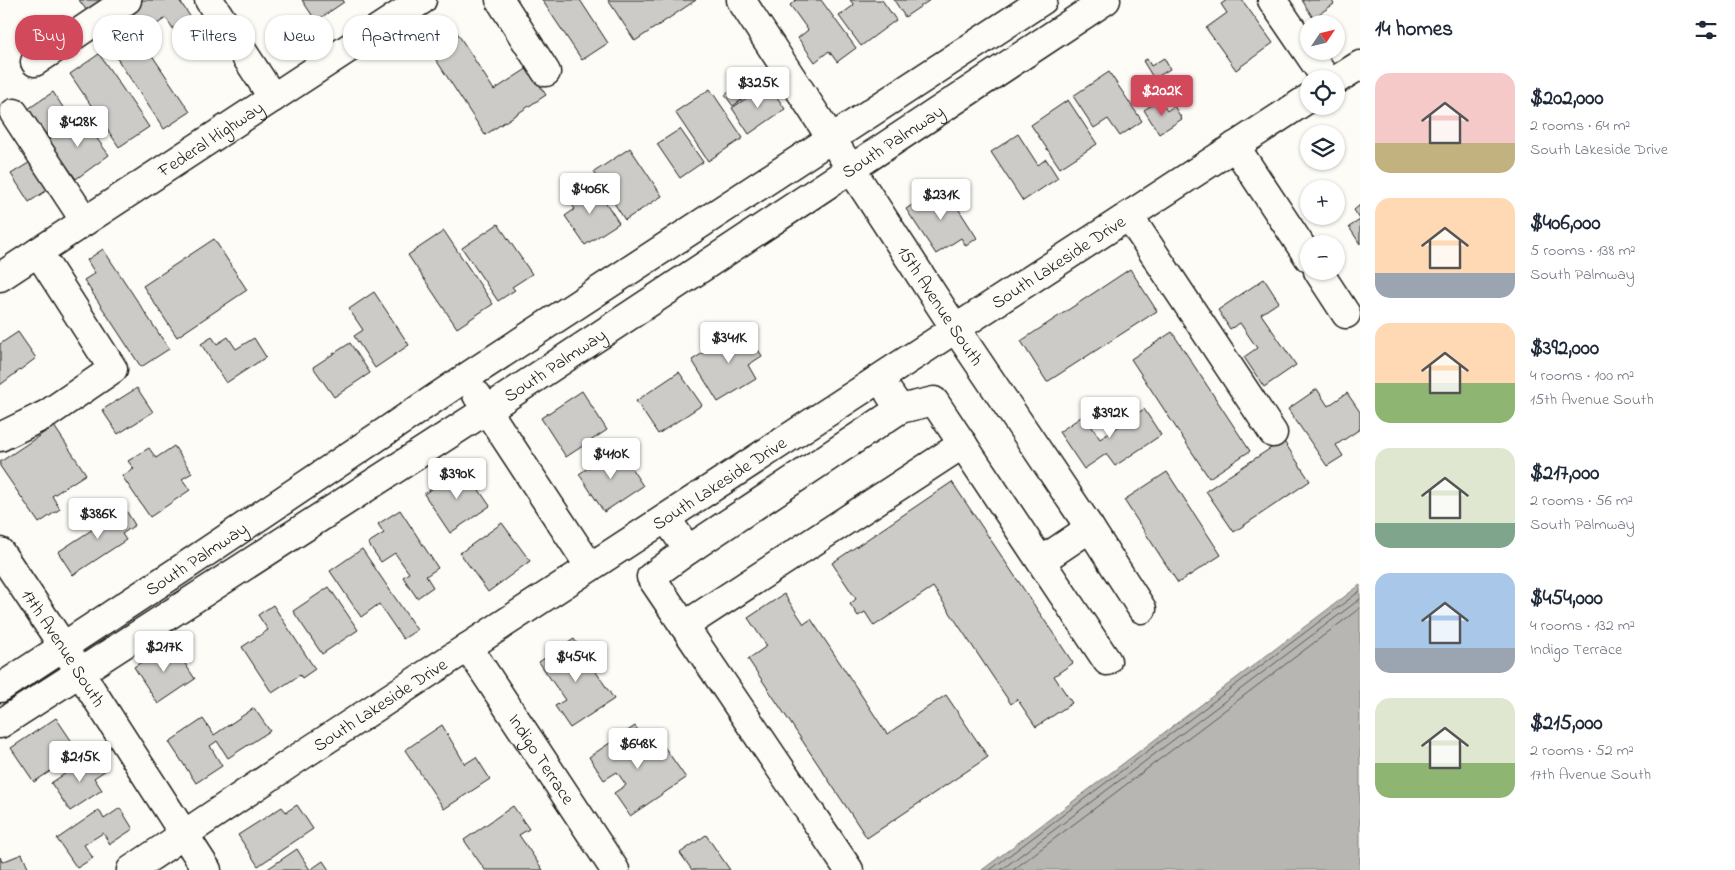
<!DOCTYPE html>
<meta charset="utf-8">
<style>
body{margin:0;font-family:"Indie Flower",sans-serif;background:#f6f6f7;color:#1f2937;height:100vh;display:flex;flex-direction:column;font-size:19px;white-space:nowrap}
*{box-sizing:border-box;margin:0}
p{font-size:16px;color:#747a83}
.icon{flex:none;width:28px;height:28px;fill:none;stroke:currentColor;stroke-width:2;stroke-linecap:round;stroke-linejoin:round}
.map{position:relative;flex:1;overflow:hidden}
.details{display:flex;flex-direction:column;background:#fff;width:375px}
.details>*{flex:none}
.guide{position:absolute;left:15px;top:15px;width:475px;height:45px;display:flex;gap:10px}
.needle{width:32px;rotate:55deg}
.buttons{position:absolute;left:1300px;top:15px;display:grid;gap:10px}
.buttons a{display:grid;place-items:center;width:45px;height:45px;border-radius:50%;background:#fff;box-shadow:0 1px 4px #0004;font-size:25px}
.price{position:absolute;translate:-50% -42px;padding:0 11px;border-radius:5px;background:#fff;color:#222;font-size:16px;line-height:32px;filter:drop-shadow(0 1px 2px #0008)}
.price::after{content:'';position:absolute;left:50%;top:30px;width:15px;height:11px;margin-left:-8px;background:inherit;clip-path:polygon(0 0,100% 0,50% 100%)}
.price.on{background:#d1495b;color:#fff}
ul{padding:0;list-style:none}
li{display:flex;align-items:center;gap:15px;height:125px;padding:0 15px}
li span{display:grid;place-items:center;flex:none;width:140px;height:100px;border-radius:15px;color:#555}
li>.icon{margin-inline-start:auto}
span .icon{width:60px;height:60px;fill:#fffc;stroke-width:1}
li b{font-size:21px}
h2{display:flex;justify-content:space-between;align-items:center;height:60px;padding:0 15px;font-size:21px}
.pill{padding:0 18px;border-radius:20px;background:#fff;box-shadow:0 1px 4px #0004;font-size:18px;line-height:45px}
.pill.on{background:#d1495b;color:#fff}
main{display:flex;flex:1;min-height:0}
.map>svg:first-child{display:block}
.water{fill:#b7b6b2;stroke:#797876}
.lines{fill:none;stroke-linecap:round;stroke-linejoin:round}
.shore{stroke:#5a5a58;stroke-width:1}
.building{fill:#cccbc8;stroke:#1c1c1c}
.minor-casing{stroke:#1c1c1c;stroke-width:31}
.major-casing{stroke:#1c1c1c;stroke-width:31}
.minor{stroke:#fdfcf7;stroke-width:28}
.major{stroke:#fdfcf7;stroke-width:28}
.labels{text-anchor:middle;stroke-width:5;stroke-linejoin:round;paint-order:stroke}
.street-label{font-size:18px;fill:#1c1c1c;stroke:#fdfcf7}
</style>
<main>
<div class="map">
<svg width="1360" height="870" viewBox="0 0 1360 870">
<rect width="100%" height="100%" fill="#fdfcf7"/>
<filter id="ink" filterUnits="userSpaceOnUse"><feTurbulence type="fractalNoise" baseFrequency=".02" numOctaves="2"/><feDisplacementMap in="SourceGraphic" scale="10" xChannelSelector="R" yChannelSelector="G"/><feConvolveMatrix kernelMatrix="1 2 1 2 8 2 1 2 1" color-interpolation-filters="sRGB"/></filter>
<g filter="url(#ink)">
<path class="water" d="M 1360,585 L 1360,870 L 982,870 Z"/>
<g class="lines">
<path class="shore" d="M 990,870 L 1360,591
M 1001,870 L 1360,599
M 1013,870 L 1360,608"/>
</g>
<path class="building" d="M 79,0 L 104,0 L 87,11 Z
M 142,0 L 179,0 L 192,19 L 174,30 L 166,18 L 139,36 L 190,112 L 164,129 L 98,30 Z
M 302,0 L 343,0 L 344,2 L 316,21 Z
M 542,0 L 580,0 L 608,43 L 582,60 Z
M 608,0 L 696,0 L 635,41 Z
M 796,0 L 821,0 L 856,48 L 837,62 L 829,51 L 815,62 L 798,38 L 808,30 L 790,5 Z
M 850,0 L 882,0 L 896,20 L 861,46 L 839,16 L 854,5 Z
M 894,0 L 930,0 L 905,17 Z
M 1227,0 L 1242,0 L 1273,43 L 1236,70 L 1206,28 L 1227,13 L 1221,4 Z
M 1302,0 L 1331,0 L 1334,4 L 1313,18 Z
M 456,31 L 494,90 L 528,68 L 546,95 L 485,135 L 429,49 Z
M 99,54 L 149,127 L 119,147 L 70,74 Z
M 1164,58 L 1170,69 L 1154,79 L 1143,61 L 1147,59 L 1151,66 Z
M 760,71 L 767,81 L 733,106 L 725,95 Z
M 1109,72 L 1142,121 L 1120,136 L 1108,119 L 1094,128 L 1073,96 Z
M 768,84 L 785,109 L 749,134 L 732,108 Z
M 710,89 L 743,138 L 708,161 L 675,112 Z
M 53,92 L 70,118 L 45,135 L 28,109 Z
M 1068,100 L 1097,144 L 1060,168 L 1031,125 Z
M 1160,100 L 1167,111 L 1174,106 L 1182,119 L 1159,134 L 1144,110 Z
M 81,117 L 109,155 L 76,179 L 48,140 Z
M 680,129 L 703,162 L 680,178 L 657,144 Z
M 1018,134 L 1038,165 L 1046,159 L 1058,178 L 1023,201 L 991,152 Z
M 630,148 L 662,196 L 625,220 L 594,172 Z
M 35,159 L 52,187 L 29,202 L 11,174 Z
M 593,183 L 619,223 L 585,245 L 565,216 L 575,209 L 568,199 Z
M 943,185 L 977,238 L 966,246 L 961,238 L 936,254 L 906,209 Z
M 1360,205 L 1360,219 L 1354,210 Z
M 1360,220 L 1360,244 L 1349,227 Z
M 498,224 L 532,274 L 512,287 L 515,290 L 498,301 L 462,248 Z
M 444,231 L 493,304 L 457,328 L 408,255 Z
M 214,239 L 247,290 L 177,337 L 143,286 Z
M 103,249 L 169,349 L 141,367 L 84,280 L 95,273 L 87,260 Z
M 1130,269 L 1157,311 L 1047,382 L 1021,341 Z
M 1264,279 L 1279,302 L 1261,314 L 1296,365 L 1264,387 L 1244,357 L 1257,348 L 1240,323 L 1230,329 L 1218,310 Z
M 374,292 L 409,345 L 375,368 L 354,336 L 363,330 L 349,309 Z
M 744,327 L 762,356 L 748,365 L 756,379 L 718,402 L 692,360 Z
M 18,332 L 36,358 L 0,385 L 0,344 Z
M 1172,332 L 1250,451 L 1209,478 L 1131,359 Z
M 212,337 L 217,344 L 228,337 L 236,349 L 254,338 L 266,357 L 226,383 L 201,344 Z
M 350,343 L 370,373 L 334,397 L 313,367 Z
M 679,372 L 702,405 L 658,434 L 636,401 Z
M 137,388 L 153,412 L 118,434 L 102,410 Z
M 1317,389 L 1328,406 L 1347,393 L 1360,412 L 1360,429 L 1336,445 L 1343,456 L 1327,466 L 1288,409 Z
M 582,391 L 607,430 L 566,457 L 541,418 Z
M 1144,409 L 1161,435 L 1115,466 L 1106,454 L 1084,469 L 1059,432 L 1084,415 L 1100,439 Z
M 54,426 L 86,474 L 52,496 L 60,509 L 39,523 L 0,466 L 0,462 Z
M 1283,440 L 1310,481 L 1234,532 L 1206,491 Z
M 174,446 L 192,473 L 182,479 L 190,490 L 150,517 L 122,476 L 134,469 L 128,461 L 149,448 L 156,458 Z
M 618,448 L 643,486 L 604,512 L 579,474 Z
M 464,468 L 490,506 L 450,533 L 424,494 Z
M 1167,472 L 1221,555 L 1178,583 L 1124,500 Z
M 952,482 L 1073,663 L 1054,676 L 1072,703 L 1036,727 L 1017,699 L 1011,704 L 933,587 L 874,626 L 865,612 L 858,616 L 850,604 L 856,599 L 832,563 Z
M 120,501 L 135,525 L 122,534 L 126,540 L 73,575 L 58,552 L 113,516 L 108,509 Z
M 400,510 L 438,568 L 426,576 L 433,587 L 417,598 L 403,577 L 409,573 L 395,553 L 381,562 L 368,543 L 384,533 L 378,524 Z
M 502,523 L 530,561 L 488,592 L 460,553 Z
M 362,549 L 417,630 L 403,639 L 379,604 L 361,617 L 330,571 Z
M 329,587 L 358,630 L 322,654 L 293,611 Z
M 784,594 L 804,624 L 811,619 L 887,734 L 946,695 L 988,757 L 867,838 L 748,659 L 767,646 L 748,618 Z
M 273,605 L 315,669 L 302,678 L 300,675 L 272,693 L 242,647 L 268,630 L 258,615 Z
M 574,639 L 614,699 L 570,728 L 555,706 L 565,700 L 539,662 Z
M 171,642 L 195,679 L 158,704 L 134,667 Z
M 254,708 L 270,731 L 228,758 L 217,741 L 210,746 L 222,766 L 196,783 L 169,742 L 203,719 L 214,735 Z
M 56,718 L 79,752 L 34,782 L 11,748 Z
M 442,725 L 465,764 L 476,757 L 490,779 L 444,809 L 405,750 Z
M 635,726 L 653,752 L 663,745 L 686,778 L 630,816 L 614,793 L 626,785 L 617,772 L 604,780 L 589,757 Z
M 95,754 L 106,770 L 94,778 L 102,790 L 70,811 L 51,783 Z
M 297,805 L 313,829 L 258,866 L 238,835 L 282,807 L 286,812 Z
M 513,806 L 529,829 L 519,835 L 543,870 L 485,870 L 464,840 Z
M 120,808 L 133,829 L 110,844 L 103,833 L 84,845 L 93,858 L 77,868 L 57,839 L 99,810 L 104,819 Z
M 706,835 L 730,870 L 692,870 L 680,853 Z
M 297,849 L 310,870 L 323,861 L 329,870 L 266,870 Z
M 22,854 L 29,870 L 0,870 L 0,857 L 2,862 Z"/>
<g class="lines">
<g class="minor-casing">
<g id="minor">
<path d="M 209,0 L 273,98"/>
<path d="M 500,0 L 546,72"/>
<path id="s1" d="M 741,0 L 945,313 L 1090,528 L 1142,609"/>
<path d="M 1272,0 L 1326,79"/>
<path d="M 35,62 L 127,0"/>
<path d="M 1336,80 L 1360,65"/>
<path d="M 14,113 L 85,221"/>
<path d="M 1235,146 L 1309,258"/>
<path d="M 1129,216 L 1273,433"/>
<path d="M 1318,271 L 1346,314"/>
<path d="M 477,395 L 590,567"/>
<path d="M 900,409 L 934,401 L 1107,661"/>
<path d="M 0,437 L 47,414 L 113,369 L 38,252"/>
<path d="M 666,518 L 688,550 L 651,577 L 849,870"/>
<path d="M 688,550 L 900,409 L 889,393"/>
<path id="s2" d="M 0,552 L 63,646 L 207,870"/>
<path d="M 1041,561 L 1090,528"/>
<path d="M 684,626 L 963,444"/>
<path id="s3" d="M 468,647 L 615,870"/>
<path id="s4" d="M 0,688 L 178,571 L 465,378 L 1043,0"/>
<path id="s5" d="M 0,724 L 502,400 L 1106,0"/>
<path id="s6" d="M 131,870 L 298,758 L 1309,98"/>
</g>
</g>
<g class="major-casing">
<g id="major">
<path id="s7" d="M 0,277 L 422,0"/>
</g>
</g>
<use href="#minor" class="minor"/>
<use href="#major" class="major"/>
</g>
</g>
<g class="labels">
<g class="street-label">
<text dy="6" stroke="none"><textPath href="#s7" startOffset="252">Federal Highway</textPath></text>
<text dy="6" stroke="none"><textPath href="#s5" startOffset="1066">South Palmway</textPath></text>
<text dy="6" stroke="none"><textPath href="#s6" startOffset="1109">South Lakeside Drive</textPath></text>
<text dy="6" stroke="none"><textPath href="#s1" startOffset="365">15th Avenue South</textPath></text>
<text dy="6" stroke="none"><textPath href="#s5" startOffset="661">South Palmway</textPath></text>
<text dy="6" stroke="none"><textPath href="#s6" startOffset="704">South Lakeside Drive</textPath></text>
<text dy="6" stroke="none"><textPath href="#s4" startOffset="235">South Palmway</textPath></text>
<text dy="6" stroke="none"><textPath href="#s2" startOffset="115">17th Avenue South</textPath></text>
<text dy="6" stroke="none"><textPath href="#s6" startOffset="299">South Lakeside Drive</textPath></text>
<text dy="6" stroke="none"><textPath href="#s3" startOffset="134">Indigo Terrace</textPath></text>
</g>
</g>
</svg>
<div class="buttons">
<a><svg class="needle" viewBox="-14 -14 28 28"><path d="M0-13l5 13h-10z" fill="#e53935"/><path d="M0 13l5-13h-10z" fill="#747a83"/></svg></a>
<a><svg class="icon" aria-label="locate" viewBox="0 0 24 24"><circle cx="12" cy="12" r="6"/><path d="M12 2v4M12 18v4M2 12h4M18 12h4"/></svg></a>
<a><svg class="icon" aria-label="layers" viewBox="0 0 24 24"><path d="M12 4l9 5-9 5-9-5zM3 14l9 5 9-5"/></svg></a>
<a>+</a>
<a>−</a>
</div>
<b class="price" style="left:758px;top:109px">$325K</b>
<b class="price on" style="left:1162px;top:117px">$202K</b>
<b class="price" style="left:78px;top:148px">$428K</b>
<b class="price" style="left:590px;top:215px">$406K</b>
<b class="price" style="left:941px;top:221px">$231K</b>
<b class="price" style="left:729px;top:364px">$341K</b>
<b class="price" style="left:1110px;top:439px">$392K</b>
<b class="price" style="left:611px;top:480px">$410K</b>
<b class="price" style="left:457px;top:500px">$390K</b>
<b class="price" style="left:98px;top:540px">$386K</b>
<b class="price" style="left:164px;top:673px">$217K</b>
<b class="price" style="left:576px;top:683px">$454K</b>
<b class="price" style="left:638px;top:770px">$648K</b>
<b class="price" style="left:80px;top:783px">$215K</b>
<div class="guide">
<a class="pill on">Buy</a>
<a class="pill">Rent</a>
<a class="pill">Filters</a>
<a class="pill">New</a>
<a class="pill">Apartment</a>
</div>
</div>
<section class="details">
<h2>14 homes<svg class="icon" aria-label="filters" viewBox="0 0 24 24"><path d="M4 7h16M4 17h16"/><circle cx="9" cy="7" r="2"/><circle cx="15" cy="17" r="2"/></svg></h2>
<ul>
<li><span style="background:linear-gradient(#f6c9c9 70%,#c2b280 0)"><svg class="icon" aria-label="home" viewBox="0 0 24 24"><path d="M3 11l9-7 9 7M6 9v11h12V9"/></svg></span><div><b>$202,000</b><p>2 rooms · 64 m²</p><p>South Lakeside Drive</p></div></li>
<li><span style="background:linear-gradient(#ffd9b3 75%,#9aa5b1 0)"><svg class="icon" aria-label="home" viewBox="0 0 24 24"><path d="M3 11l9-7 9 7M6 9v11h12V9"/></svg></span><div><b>$406,000</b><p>5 rooms · 138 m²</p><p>South Palmway</p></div></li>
<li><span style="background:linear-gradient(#ffd9b3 60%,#8fb573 0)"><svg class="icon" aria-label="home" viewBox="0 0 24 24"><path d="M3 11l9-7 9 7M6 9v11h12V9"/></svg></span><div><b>$392,000</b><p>4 rooms · 100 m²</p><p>15th Avenue South</p></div></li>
<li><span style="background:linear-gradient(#dfe7d0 75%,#7fa58c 0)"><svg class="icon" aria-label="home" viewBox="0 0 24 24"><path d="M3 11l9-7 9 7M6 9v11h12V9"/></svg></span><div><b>$217,000</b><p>2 rooms · 56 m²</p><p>South Palmway</p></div></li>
<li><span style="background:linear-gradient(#a9c7e8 75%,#9aa5b1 0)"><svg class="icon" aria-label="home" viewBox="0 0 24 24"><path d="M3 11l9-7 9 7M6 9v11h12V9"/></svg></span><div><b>$454,000</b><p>4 rooms · 132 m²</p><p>Indigo Terrace</p></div></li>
<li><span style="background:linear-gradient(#dfe7d0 65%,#8fb573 0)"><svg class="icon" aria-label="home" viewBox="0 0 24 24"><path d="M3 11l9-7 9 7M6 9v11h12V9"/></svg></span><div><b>$215,000</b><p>2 rooms · 52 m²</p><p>17th Avenue South</p></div></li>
</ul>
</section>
</main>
